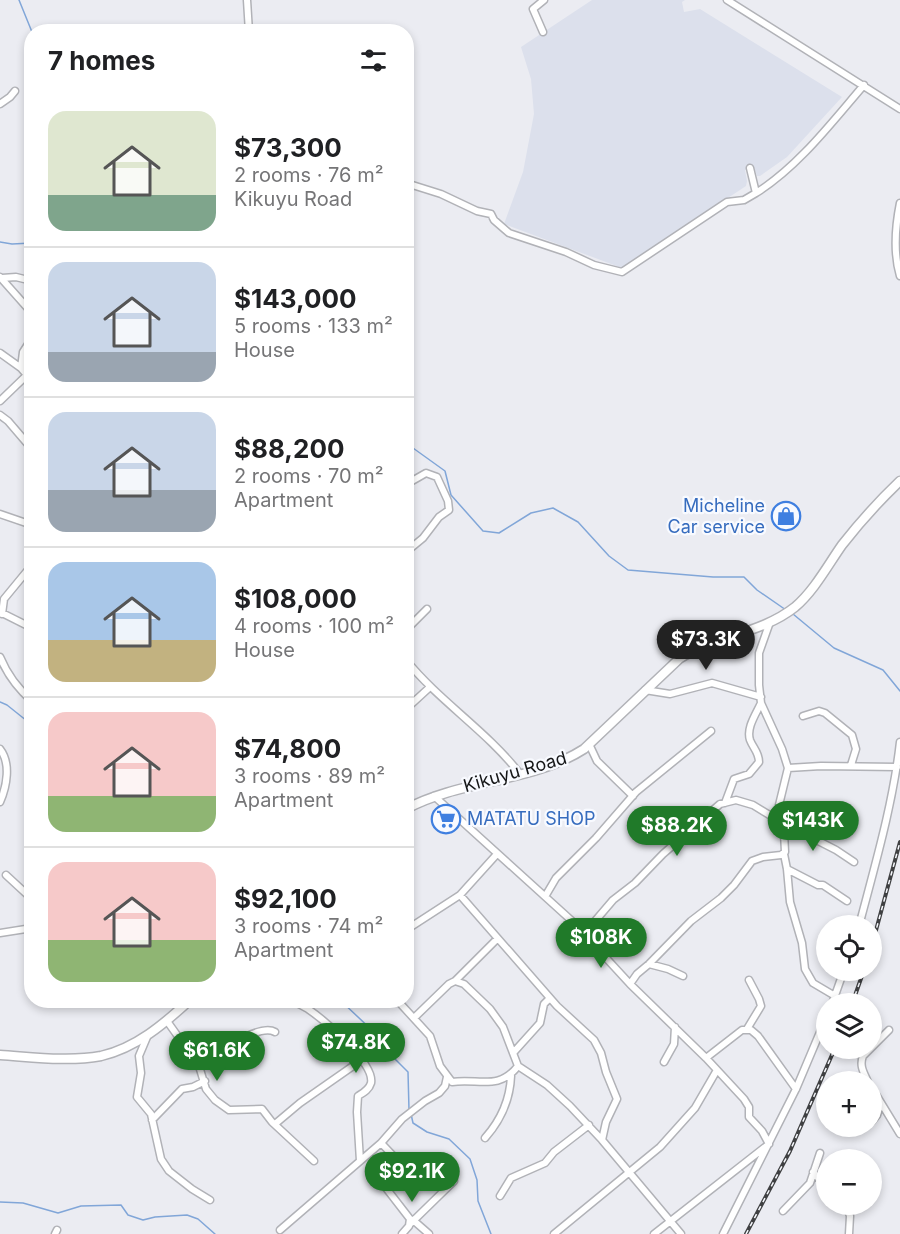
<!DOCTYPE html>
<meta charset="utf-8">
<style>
body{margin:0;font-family:Inter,sans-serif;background:#f2f2f2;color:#202124;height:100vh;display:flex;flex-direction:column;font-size:22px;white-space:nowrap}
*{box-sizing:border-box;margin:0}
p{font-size:20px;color:#757577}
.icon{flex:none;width:33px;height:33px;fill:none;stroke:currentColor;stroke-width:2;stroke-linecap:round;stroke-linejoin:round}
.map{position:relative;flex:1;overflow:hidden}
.sheet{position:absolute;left:24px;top:24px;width:390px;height:984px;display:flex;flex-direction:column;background:#fff;border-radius:24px;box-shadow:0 3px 9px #0003}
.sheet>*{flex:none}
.fabs{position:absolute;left:816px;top:915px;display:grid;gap:12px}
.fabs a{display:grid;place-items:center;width:66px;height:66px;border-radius:50%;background:#fff;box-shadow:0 3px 9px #0003;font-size:30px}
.price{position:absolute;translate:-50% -51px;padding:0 14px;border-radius:21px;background:#207a29;color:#fff;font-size:20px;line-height:39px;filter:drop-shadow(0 2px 3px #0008)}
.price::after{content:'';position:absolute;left:50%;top:36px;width:18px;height:14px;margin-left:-9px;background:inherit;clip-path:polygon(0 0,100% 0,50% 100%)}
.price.on{background:#222;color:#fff}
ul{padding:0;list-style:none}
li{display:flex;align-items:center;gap:18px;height:150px;padding:0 24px}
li+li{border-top:2px solid #e0e0e0}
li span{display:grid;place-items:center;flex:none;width:168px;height:120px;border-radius:18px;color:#555}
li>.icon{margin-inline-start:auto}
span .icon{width:72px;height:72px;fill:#fffc;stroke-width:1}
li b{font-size:26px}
h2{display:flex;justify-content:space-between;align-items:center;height:72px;padding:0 24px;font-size:26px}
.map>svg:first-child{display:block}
.built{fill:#dce0ec}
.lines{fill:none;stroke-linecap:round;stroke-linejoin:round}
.stream{stroke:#81a6d8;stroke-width:1.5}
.street-casing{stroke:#b1b2b7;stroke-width:9}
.secondary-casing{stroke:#b1b2b7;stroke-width:11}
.street{stroke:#fff;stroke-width:6}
.secondary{stroke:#fff;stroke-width:8}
.rail-casing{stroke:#3f4042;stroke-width:4}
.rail{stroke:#f8faff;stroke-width:1.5;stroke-dasharray:4.5;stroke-linecap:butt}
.labels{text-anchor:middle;stroke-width:4.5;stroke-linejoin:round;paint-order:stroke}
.shop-label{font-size:18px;fill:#366cbe;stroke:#f8faff;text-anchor:end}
.street-label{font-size:18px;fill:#161718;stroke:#f8faff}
</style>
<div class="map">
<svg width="900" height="1234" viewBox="0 0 900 1234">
<rect width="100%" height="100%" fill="#ebecf2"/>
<path class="built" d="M 592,0 L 685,0 L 682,2 L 684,12 L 700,9 L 842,97 L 787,157 L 760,176 L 757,176 L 754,167 L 745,170 L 747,181 L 746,186 L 622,268 L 504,224 L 523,172 L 534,114 L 531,79 L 521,47 Z"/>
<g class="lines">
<path class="stream" d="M 19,0 L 32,32
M 0,242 L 12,244 L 32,243
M 406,443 L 445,471 L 451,495 L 483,531 L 499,533 L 531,513 L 553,508 L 578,522 L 609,556 L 628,570 L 713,577 L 744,577 L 757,590 L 786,610
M 793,614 L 834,648 L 883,670 L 900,691
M 0,702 L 7,705 L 32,725
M 340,1000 L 376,1034 L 387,1051 L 408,1072 L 409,1110
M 411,1114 L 413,1123 L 427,1132 L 449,1139 L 470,1159 L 477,1180 L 478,1201 L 491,1234
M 0,1202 L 23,1203 L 58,1213 L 81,1206 L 121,1205 L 128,1215 L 143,1220 L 155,1217 L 187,1215 L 198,1219 L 215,1234"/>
<g class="street-casing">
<path id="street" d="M 247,0 L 249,32
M 727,0 L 900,109
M 543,32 L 533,9 L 544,0
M 0,104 L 10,97 L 15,91
M 750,168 L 756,193 C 798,167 832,122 864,85
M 406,183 L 441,194 L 477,211 L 491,214 L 494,220 L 509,233 L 566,252 L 594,265 L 622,272 L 727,202 L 744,200 L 756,193
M 900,203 C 895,228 893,252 900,276
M 0,277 L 32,313
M 2,278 L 16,277 L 32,281
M 0,353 L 21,368
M 27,375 L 21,368 L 23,352 L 32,338
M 0,401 L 27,375 L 32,380
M 0,415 L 8,421 L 32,449
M 406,479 L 412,481 L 426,473 L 437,477 L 448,501 L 449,510 L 439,517 L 423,538 L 406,552
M 0,514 L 32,525
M 0,612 L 32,628
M 2,614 L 4,599 L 32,565
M 406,630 L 427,609
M 0,657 C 7,674 17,688 32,701
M 406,660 C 440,702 487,731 520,774
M 645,690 L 670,694 L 712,683 L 761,697
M 406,709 L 430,687
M 803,716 L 819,711 L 825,713 L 852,735 L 856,749 L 851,765
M 589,744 L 597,761 L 633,796
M 0,749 C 11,763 7,786 0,802
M 788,768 L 821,766 L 897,767
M 434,796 L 572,921 L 630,984 L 706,1058 L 744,1099 L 749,1107 L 749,1117 L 762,1131 L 769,1144 L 654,1234
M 725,803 L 734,779 L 749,774 L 759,762 C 759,752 753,748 750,740 C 746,728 756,714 761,703
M 784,854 L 787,869 L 790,902 L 802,943 L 805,969 L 813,983 L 835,996
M 787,869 L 818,885 L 823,885 L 847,901
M 6,875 L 32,899
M 460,895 L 557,1006 L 594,1040 L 601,1053 L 606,1072 L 617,1099 L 606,1122 L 602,1140
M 546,895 L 556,878 L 596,838 L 636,792 L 711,731
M 859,926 C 875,865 893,804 900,742
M 406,930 L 460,895 L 497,854
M 0,933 L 32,928
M 584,934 L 613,900 L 635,883 L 663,854 L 720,804 L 736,800 L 753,805 L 781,822 L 836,850 L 854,862
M 649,964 L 668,969 L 683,976
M 455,981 L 497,939
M 630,984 L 637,974 L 649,964 L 691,921 L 721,898 L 734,885 L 752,861 L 763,857 L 781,855 L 785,852 L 784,832 L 779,805 L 788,768 L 782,749 L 761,703 L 759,685 L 759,653 L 770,622
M 291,1000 C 297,1003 303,1006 308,1009 C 324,1020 375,1063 371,1083 C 369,1090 363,1093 358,1096 L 357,1112 L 360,1161
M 397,1000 L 430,1036 L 440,1066 L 452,1082 C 478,1078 499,1091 518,1066
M 832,1004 L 844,970
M 414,1018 L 449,984 L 455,981 L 464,984 L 490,1009 L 503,1027 L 518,1066 L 547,1085 L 570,1106 L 602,1140 L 681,1234
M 167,1021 L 199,1066 L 206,1089 L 215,1100 L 229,1110 L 262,1109 L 272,1122 L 314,1161
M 747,1029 L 761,1006 L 759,999 L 749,980
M 147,1037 L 139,1056 L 141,1073 L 137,1097 L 151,1114 L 161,1159 L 169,1171 L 192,1189 L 210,1200
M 513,1053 L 540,1023 L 544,1004 L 550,998
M 706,1058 L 742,1030 L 751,1030 L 758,1036 L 796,1089
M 664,1062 L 674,1044 L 675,1027
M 199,1066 C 215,1057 258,1022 275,1032
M 868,1082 C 864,1073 859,1066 863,1056 L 889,1030
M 872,1088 L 900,1134
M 152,1120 L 182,1089 L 193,1087 L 205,1081
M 872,1121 L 877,1115 L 880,1104
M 275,1124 L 300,1103 L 353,1066 L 361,1058
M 485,1138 C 501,1120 510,1100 511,1076
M 381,1143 L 404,1167 L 425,1171 L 444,1190
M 384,1161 L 386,1188 L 410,1219 L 409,1226 L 402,1234
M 813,1172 L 826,1187
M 500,1196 L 511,1178 L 545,1163 L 554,1152 L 589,1125
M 846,1204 L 850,1216 L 849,1234
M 783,1211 L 810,1183 L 820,1153
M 413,1220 L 429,1234
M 411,1223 L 454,1181
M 280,1230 L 381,1143 L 402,1119 L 425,1101 L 439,1093 L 445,1086 L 447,1077
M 55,1234 L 57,1230
M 554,1234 L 660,1147 L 695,1108 L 717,1070
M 723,1234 L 796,1089 L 826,1018"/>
</g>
<g class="secondary-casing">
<path id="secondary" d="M 406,809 C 462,779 531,783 584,749 L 679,659 C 714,636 761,634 795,607 C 814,591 828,565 842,545 C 860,522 879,501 900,481
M 0,1055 C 32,1057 69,1062 101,1056 C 136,1048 164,1024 190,1000"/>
</g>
<use href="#street" class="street"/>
<use href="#secondary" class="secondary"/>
<g class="rail-casing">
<path id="rail" d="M 872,945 L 900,842
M 852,1004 L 864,970
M 746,1234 L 790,1151 L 835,1048"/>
</g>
<use href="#rail" class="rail"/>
</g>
<defs>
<g id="shop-ring" transform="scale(1.5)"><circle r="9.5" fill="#f8faff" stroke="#3f7fe0" stroke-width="1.5"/><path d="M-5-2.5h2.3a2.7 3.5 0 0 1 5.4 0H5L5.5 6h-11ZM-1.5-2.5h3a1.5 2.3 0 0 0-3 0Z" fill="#3f7fe0"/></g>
<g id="supermarket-ring" transform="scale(1.5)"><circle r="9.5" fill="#f8faff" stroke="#3f7fe0" stroke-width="1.5"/><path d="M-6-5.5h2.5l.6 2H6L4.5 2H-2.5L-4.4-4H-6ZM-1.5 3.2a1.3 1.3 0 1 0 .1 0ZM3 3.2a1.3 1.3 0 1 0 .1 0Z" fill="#3f7fe0"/></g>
</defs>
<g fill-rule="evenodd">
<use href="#shop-ring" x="786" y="516"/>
<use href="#supermarket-ring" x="446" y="819"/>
</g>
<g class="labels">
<g class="shop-label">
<text x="765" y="512">Micheline<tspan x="765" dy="21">Car service</tspan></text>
<text x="467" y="825" text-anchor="start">MATATU SHOP</text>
</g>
<g class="street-label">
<text transform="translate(515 772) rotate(-16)" y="6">Kikuyu Road</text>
</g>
</g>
</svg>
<div class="fabs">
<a><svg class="icon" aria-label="locate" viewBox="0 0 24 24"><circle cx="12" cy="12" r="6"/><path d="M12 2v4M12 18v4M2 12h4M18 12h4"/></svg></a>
<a><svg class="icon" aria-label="layers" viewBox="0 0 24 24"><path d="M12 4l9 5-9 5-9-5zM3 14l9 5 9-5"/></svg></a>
<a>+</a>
<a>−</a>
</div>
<b class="price on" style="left:706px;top:671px">$73.3K</b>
<b class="price" style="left:813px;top:852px">$143K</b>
<b class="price" style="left:677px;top:857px">$88.2K</b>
<b class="price" style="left:601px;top:969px">$108K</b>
<b class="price" style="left:356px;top:1074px">$74.8K</b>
<b class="price" style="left:217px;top:1082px">$61.6K</b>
<b class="price" style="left:412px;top:1203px">$92.1K</b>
<section class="sheet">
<h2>7 homes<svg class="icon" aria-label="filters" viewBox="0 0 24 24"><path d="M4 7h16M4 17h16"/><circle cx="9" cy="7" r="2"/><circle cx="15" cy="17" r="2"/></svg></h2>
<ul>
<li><span style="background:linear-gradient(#dfe7d0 70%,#7fa58c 0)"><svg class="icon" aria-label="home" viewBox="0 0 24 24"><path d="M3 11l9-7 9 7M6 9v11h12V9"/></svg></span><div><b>$73,300</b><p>2 rooms · 76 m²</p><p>Kikuyu Road</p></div></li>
<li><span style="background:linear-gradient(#c9d6e8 75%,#9aa5b1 0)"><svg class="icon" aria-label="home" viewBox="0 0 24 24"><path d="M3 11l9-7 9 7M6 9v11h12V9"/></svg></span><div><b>$143,000</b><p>5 rooms · 133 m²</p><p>House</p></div></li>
<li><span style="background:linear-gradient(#c9d6e8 65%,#9aa5b1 0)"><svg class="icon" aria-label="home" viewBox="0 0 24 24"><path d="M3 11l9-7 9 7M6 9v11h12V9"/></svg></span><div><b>$88,200</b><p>2 rooms · 70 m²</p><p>Apartment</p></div></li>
<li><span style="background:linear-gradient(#a9c7e8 65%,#c2b280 0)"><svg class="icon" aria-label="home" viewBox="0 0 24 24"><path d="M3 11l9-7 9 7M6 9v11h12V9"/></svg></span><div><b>$108,000</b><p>4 rooms · 100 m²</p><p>House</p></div></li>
<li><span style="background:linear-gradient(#f6c9c9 70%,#8fb573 0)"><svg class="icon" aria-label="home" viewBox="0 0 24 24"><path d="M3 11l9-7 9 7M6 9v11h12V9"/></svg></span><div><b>$74,800</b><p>3 rooms · 89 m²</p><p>Apartment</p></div></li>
<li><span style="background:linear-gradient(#f6c9c9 65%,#8fb573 0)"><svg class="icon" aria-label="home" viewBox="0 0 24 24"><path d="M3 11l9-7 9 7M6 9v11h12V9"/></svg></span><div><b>$92,100</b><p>3 rooms · 74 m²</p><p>Apartment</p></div></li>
</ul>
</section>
</div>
